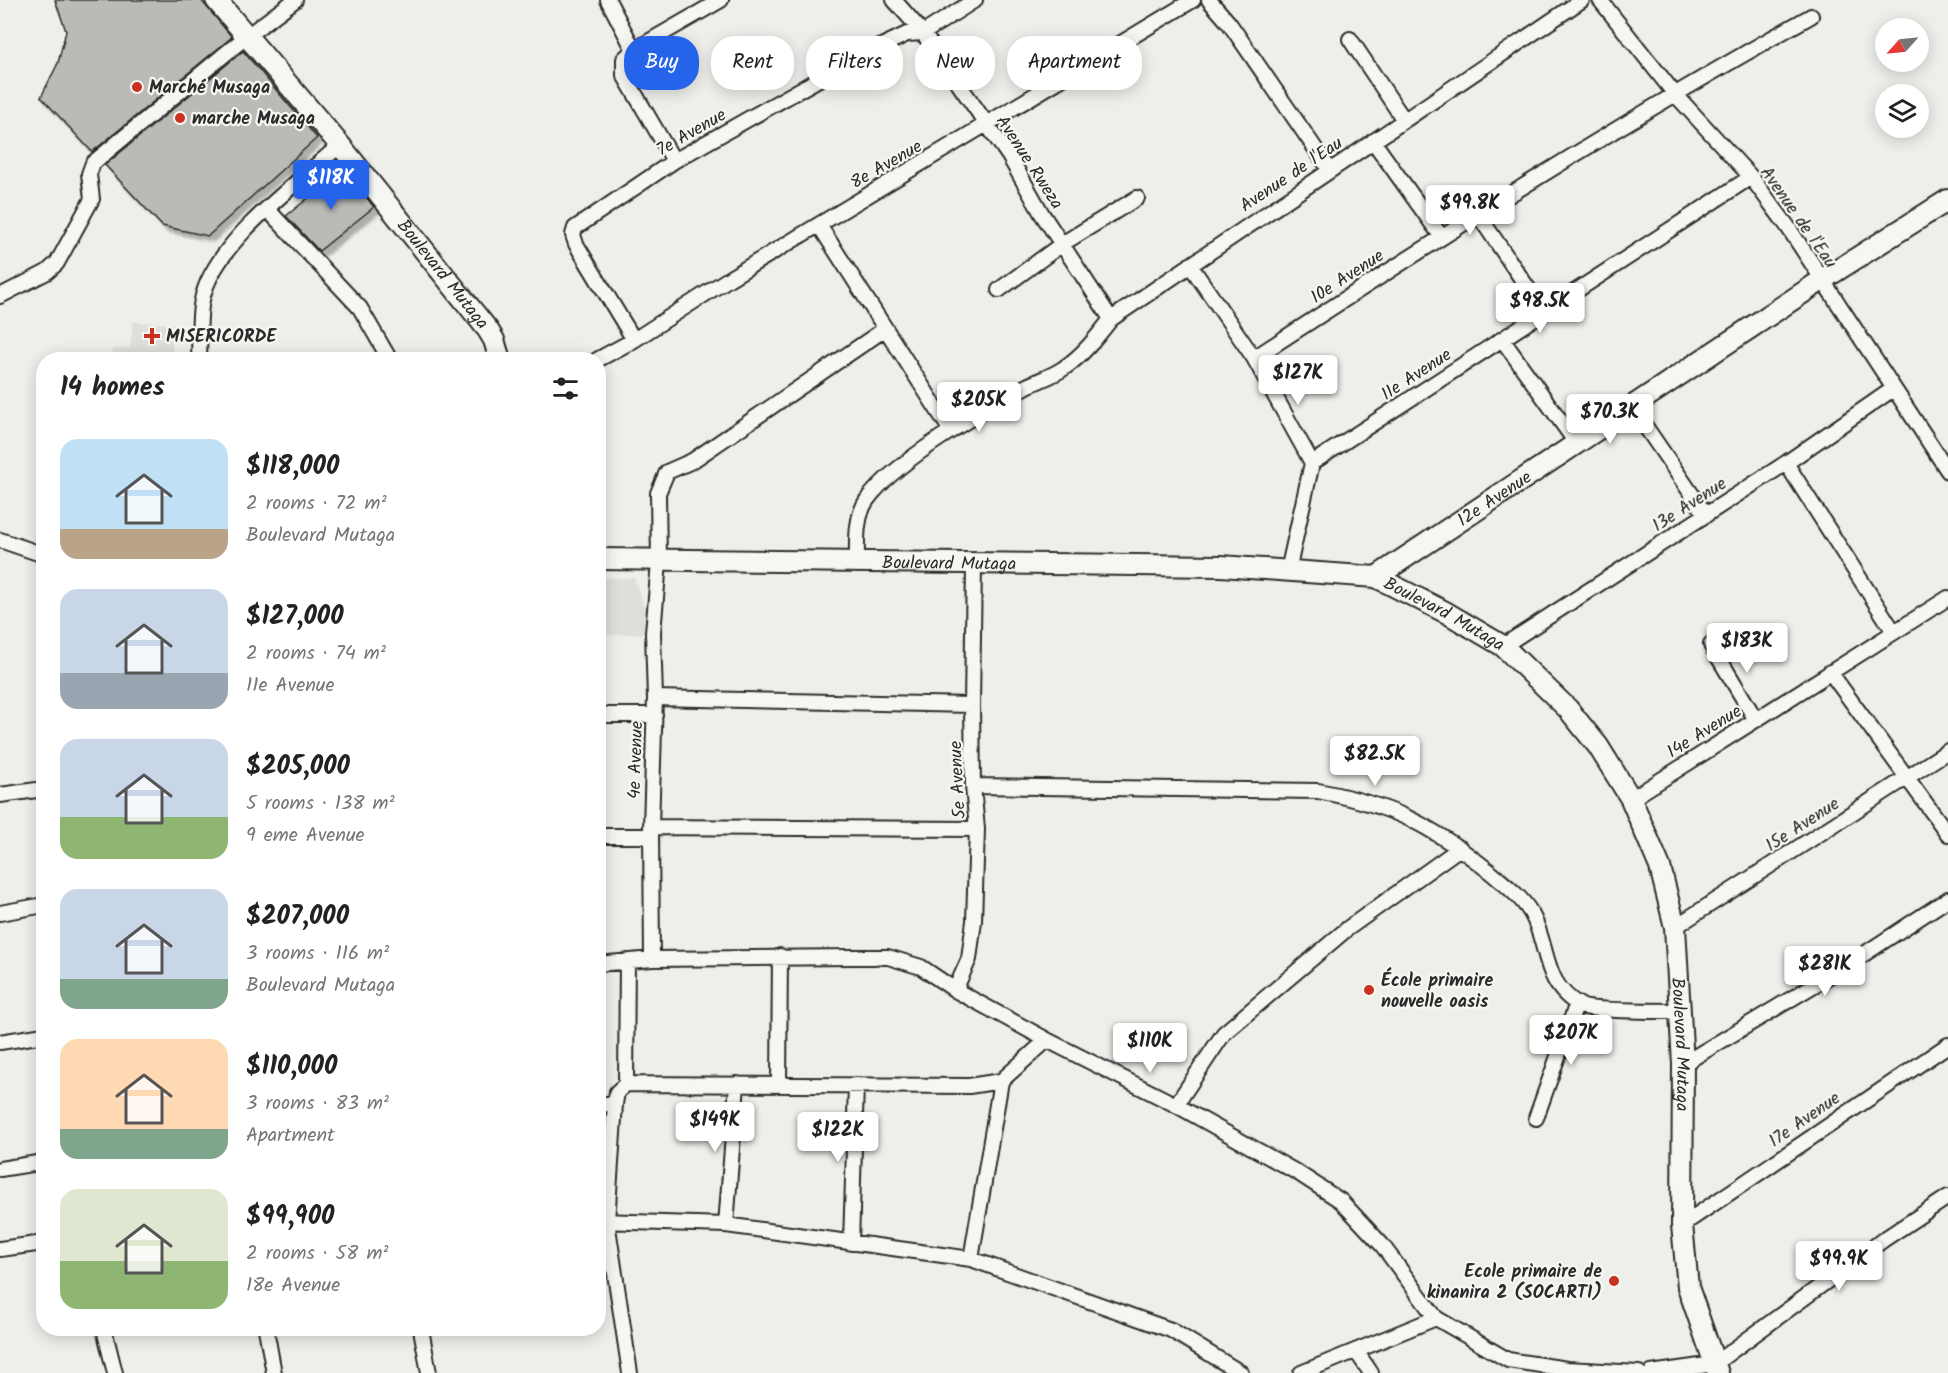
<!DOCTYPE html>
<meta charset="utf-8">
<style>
body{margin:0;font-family:Kalam,sans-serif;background:#f2f2f2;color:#222;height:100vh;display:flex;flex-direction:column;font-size:22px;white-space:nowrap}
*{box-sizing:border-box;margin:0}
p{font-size:20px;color:#767676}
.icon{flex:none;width:33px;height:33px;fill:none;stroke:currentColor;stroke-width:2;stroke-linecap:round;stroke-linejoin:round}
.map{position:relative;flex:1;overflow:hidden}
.details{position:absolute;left:36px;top:352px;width:570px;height:984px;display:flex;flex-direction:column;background:#fff;border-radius:24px;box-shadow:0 3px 15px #0003}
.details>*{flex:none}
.guide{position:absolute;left:624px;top:36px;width:570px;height:54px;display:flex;gap:12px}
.needle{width:39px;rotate:243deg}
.controls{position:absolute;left:1875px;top:18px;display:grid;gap:12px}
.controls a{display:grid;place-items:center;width:54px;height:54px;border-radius:50%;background:#fff;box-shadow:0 3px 15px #0003;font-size:30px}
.price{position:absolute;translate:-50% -51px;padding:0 14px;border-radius:6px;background:#fff;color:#222;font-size:20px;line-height:39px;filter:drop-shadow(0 2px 3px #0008)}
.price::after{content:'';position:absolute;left:50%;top:36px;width:18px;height:14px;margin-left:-9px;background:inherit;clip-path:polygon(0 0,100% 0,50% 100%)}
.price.on{background:#2563eb;color:#fff}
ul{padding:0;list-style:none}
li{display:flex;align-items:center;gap:18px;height:150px;padding:0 24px}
li span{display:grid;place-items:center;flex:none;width:168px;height:120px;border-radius:18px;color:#555}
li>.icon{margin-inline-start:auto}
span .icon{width:72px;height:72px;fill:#fffc;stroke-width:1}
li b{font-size:26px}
h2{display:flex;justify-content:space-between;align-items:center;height:72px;padding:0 24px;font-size:26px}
.chip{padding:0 21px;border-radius:24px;background:#fff;box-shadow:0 3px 15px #0003;font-size:21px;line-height:54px}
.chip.on{background:#2563eb;color:#fff}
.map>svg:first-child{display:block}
.built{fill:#dededb}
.building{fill:#babab7;stroke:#2b2b2b;stroke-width:1.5;filter:url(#shadow)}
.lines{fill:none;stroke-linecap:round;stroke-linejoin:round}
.street-casing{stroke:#2b2b2b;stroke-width:18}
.secondary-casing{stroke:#2b2b2b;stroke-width:24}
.street{stroke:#f6f6f2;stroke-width:14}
.secondary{stroke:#f6f6f2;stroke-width:20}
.poi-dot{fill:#c8321e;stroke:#f6f6f2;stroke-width:2}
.labels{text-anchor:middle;stroke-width:4.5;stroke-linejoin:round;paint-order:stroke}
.poi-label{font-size:18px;font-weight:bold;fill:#2b2b2b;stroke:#f6f6f2;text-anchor:start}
.street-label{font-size:18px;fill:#2b2b2b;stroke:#f6f6f2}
</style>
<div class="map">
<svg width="1948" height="1373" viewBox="0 0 1948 1373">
<defs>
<filter id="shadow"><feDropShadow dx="5.5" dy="5.5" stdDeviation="1.5" flood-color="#0004"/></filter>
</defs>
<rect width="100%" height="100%" fill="#eeeeea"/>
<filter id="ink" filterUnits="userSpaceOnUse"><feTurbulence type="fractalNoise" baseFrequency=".0167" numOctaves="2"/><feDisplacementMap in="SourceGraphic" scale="12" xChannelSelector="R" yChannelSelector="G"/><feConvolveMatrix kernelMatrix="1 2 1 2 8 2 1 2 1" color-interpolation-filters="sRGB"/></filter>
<g filter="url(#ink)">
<path class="built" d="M 133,322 L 172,324 L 172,360 L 112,360 L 113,349 L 130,348 Z
M 598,578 L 634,578 L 653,633 L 599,635 Z"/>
<path class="building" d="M 55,0 L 201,0 L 232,37 L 92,152 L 41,97 L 58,63 L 66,31 Z
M 243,51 L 317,138 L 208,236 L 162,226 L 105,165 Z
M 344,169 L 374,207 L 319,251 L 286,216 Z"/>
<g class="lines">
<g class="street-casing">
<path id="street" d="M 608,0 L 634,50
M 894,0 L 923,33 L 1009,156 L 1042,214 L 1111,319
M 1209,0 L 1229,23 L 1330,170
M 1600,0 L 1674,93 L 1751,177 L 1788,227 L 1948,471
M 1350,39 L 1404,120
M 1373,141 L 1441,236
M 674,161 L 624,75 L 624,59 L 634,50 L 721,0
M 268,210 L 360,308 L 390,360
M 1477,213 L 1544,312
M 819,225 L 951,431
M 1190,265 L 1254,358 L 1312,463 L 1288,571
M 999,290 L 1062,244 L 1137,198
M 0,296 L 47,272 L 57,263 L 92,199 L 89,174 L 93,163 L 247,36 L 295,0
M 1502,339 L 1577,444
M 634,340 L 576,244 L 573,235 L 575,228 L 674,161 L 856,58 L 907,34 L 923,33 L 975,0
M 1254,358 C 1437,239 1620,123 1811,16
M 199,360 C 200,341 198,319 202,300 C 213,243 298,183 340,145
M 597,360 L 634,340 L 730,278 L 1193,0
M 1632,407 L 1706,515
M 1312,463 L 1751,177
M 1786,463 L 1894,632
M 0,540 L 44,555
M 857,563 C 857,543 855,517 867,500 C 895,461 983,410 1027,386 C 1039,380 1053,376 1064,368 C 1083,355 1097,337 1111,319 L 1582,0
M 1711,645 L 1756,720
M 1503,646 L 1786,463 L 1893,389
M 1830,672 L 1948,834
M 655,698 L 972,705
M 598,715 L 655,715
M 973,786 L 1318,791 C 1392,805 1430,824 1489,871 C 1503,883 1521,896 1531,913 C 1550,946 1541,984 1581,1006 C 1590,1011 1664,1011 1681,1011
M 0,795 L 44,789
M 1631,799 L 1948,598
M 651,827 L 977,829
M 598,836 L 651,836
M 0,913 L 44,905
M 1675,927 L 1948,751
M 652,959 L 651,827 L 655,698 L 653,633 L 659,562 L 658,493 L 667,472 L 692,461 L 885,329
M 598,964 L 652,959 L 852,957 L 888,957 L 921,967 L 955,990 L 1047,1040 L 1176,1105 L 1298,1173 L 1341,1201 L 1382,1245 L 1436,1318 L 1508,1360 L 1567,1369 L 1639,1373
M 955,990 L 969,959 L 974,921 L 977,829 L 973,786 L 972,705 L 974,564
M 0,1042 L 44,1035
M 1683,1064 L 1849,964 L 1948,899
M 626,1084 L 627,961
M 779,1084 L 780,956
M 598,1104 L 615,1104
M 1176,1105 L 1224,1033 L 1347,929 L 1460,848
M 1536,1118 L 1577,1003
M 0,1169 L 44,1162
M 601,1221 L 726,1225 L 971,1259 L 1171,1330 L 1241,1373
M 726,1225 L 737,1084
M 1682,1225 L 1948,1045
M 851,1243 L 856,1085
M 0,1249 L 44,1243
M 971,1259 L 1001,1081
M 104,1329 L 115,1373
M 266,1329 L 274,1373
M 421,1329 L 429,1373
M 1356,1351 L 1371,1373
M 630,1373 L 607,1221 L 615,1104 L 617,1092 L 626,1084 L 969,1086 L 1001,1081 L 1047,1040
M 1301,1373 L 1436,1318
M 1651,1373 L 1714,1364 L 1883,1240 L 1948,1197"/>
</g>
<g class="secondary-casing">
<g id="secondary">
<path id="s1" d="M 216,0 L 340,145 L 488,330 L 494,340 L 500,360"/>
<path id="s2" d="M 598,559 L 1221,566 L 1376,577 L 1447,613 L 1503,646 L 1568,709 L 1598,746 L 1631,799 L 1660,867 L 1675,927 L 1683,1064 L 1682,1225 L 1688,1287 L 1718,1373"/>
<path id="s3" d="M 1376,577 L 1822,280 L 1948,200"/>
</g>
</g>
<use href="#street" class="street"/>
<use href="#secondary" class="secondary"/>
</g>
</g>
<g class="poi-dot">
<circle cx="137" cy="87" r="6"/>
<circle cx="180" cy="118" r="6"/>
<path d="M149 327h6v6h6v6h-6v6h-6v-6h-6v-6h6z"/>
<circle cx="1369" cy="990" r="6"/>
<circle cx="1614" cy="1281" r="6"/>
</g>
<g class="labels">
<g class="poi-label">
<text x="149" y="93">Marché Musaga</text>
<text x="192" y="124">marche Musaga</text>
<text x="166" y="342">MISERICORDE</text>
<text x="1381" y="986">École primaire<tspan x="1381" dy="21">nouvelle oasis</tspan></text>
<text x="1602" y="1277" text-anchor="end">Ecole primaire de<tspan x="1602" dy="21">kinanira 2 (SOCARTI)</tspan></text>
</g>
<g class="street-label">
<text transform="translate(691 132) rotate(-30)" y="6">7e Avenue</text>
<text transform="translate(1030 162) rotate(57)" y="6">Avenue Rweza</text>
<text transform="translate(886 164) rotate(-30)" y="6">8e Avenue</text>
<text transform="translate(1291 174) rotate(-34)" y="6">Avenue de l'Eau</text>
<text transform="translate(1799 217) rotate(55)" y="6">Avenue de l'Eau</text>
<text dy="6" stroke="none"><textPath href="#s1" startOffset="356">Boulevard Mutaga</textPath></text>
<text transform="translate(1347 276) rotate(-33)" y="6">10e Avenue</text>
<text transform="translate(1416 374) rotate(-33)" y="6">11e Avenue</text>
<text dy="6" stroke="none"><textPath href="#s3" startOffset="142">12e Avenue</textPath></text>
<text transform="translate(1689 504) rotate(-33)" y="6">13e Avenue</text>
<text dy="6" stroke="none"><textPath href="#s2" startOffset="351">Boulevard Mutaga</textPath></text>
<text dy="6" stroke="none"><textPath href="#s2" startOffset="856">Boulevard Mutaga</textPath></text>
<text transform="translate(1704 731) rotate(-32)" y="6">14e Avenue</text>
<text transform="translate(635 760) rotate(-88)" y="6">4e Avenue</text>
<text transform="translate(957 780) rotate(-93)" y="6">5e Avenue</text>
<text transform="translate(1802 824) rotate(-33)" y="6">15e Avenue</text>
<text dy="6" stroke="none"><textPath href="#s2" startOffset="1377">Boulevard Mutaga</textPath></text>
<text transform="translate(1804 1119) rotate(-35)" y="6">17e Avenue</text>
</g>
</g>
</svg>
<div class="controls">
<a><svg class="needle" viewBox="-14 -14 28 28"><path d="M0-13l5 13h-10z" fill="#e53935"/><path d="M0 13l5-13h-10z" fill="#767676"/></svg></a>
<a><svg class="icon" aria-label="layers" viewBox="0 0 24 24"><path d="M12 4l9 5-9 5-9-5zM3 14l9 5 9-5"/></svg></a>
</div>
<b class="price on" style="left:331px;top:211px">$118K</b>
<b class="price" style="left:1470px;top:236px">$99.8K</b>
<b class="price" style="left:1540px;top:334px">$98.5K</b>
<b class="price" style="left:1298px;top:406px">$127K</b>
<b class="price" style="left:979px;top:433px">$205K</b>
<b class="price" style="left:1610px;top:445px">$70.3K</b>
<b class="price" style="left:1747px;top:674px">$183K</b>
<b class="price" style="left:1375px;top:787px">$82.5K</b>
<b class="price" style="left:1825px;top:997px">$281K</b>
<b class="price" style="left:1571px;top:1066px">$207K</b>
<b class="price" style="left:1150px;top:1074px">$110K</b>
<b class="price" style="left:715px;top:1153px">$149K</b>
<b class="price" style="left:838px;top:1163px">$122K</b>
<b class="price" style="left:1839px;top:1292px">$99.9K</b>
<div class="guide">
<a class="chip on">Buy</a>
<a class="chip">Rent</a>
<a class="chip">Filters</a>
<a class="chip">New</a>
<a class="chip">Apartment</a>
</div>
<section class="details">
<h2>14 homes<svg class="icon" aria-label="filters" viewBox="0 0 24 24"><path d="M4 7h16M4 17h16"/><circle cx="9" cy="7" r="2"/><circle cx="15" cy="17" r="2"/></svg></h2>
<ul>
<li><span style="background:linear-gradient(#bfe0f5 75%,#b9a48a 0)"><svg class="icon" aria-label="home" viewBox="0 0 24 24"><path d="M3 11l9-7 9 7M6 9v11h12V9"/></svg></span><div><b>$118,000</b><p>2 rooms · 72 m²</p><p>Boulevard Mutaga</p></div></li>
<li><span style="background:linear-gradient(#c9d6e8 70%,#9aa5b1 0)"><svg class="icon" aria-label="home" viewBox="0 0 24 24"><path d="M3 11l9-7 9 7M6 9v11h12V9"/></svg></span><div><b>$127,000</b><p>2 rooms · 74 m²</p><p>11e Avenue</p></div></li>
<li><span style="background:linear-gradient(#c9d6e8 65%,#8fb573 0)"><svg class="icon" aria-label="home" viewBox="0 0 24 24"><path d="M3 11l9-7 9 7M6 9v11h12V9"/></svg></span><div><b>$205,000</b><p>5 rooms · 138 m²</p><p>9 eme Avenue</p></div></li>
<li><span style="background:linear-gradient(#c9d6e8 75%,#7fa58c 0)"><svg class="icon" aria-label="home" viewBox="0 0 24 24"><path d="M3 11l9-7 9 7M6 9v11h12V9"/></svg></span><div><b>$207,000</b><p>3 rooms · 116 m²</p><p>Boulevard Mutaga</p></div></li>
<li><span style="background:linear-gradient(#ffd9b3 75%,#7fa58c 0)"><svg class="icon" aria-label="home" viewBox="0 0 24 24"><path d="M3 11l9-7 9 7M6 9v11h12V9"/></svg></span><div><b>$110,000</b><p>3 rooms · 83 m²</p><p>Apartment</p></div></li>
<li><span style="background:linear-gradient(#dfe7d0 60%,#8fb573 0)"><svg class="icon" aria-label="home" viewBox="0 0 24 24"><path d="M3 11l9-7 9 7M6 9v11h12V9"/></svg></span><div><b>$99,900</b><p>2 rooms · 58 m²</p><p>18e Avenue</p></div></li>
</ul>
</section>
</div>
